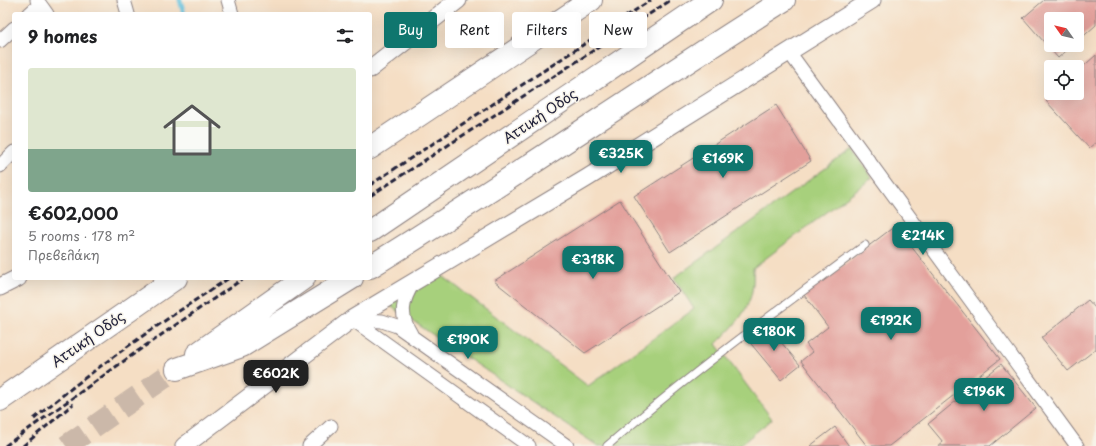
<!DOCTYPE html>
<meta charset="utf-8">
<style>
body{margin:0;font-family:"Playpen Sans",sans-serif;background:#f2f2f2;color:#202124;height:100vh;display:flex;flex-direction:column;font-size:15px;white-space:nowrap}
*{box-sizing:border-box;margin:0}
p{font-size:13px;color:#757577}
.icon{flex:none;width:22px;height:22px;fill:none;stroke:currentColor;stroke-width:2;stroke-linecap:round;stroke-linejoin:round}
.map{position:relative;flex:1;overflow:hidden}
.details{position:absolute;left:12px;top:12px;width:360px;height:268px;display:flex;flex-direction:column;background:#fff;border-radius:4px;box-shadow:0 4px 16px #0002}
.details>*{flex:none}
.top-card{position:absolute;left:384px;top:12px;width:380px;height:36px;display:flex;gap:8px}
.needle{width:26px;rotate:304deg}
.tools{position:absolute;left:1044px;top:12px;display:grid;gap:8px}
.tools a{display:grid;place-items:center;width:40px;height:40px;border-radius:4px;background:#fff;box-shadow:0 4px 16px #0002;font-size:20px}
.price{position:absolute;translate:-50% -34px;padding:0 9px;border-radius:8px;background:#0f766e;color:#fff;font-size:13px;line-height:26px;filter:drop-shadow(0 1px 2px #0008)}
.price::after{content:'';position:absolute;left:50%;top:24px;width:12px;height:9px;margin-left:-6px;background:inherit;clip-path:polygon(0 0,100% 0,50% 100%)}
.price.active{background:#222;color:#fff}
ul{padding:0;list-style:none}
li{display:grid;align-content:center;gap:8px;height:212px;padding:0 16px}
li+li{border-top:1px solid #e0e0e0}
li span{display:grid;place-items:center;height:124px;border-radius:4px;color:#555}
li>.icon{margin-inline-start:auto}
span .icon{width:72px;height:72px;fill:#fffc;stroke-width:1}
li b{font-size:17px}
h2{display:flex;justify-content:space-between;align-items:center;height:48px;padding:0 16px;font-size:17px}
.pill{padding:0 14px;border-radius:4px;background:#fff;box-shadow:0 4px 16px #0002;font-size:14px;line-height:36px}
.pill.active{background:#0f766e;color:#fff}
.map>svg:first-child{display:block}
.green{fill:#a7d07b;stroke:#64795b}
.lines{fill:none;stroke-linecap:round;stroke-linejoin:round}
.stream{stroke:#61c2e0;stroke-width:5}
.building{fill:#e3a09b}
.motorway-tunnel{stroke:#cbb8a9;stroke-width:22;stroke-dasharray:22 11;stroke-linecap:butt}
.service-casing{stroke:#8c8080;stroke-width:9}
.minor-casing{stroke:#8c8080;stroke-width:15}
.tertiary-casing{stroke:#8c8080;stroke-width:19}
.motorway-casing{stroke:#8c8080;stroke-width:24}
.service{stroke:#fff;stroke-width:7}
.minor{stroke:#fff;stroke-width:13}
.tertiary{stroke:#fff;stroke-width:17}
.motorway{stroke:#fff;stroke-width:22}
.rail{stroke:#22223b;stroke-width:3;stroke-dasharray:6 3;stroke-linecap:butt}
.labels{text-anchor:middle;stroke-width:3;stroke-linejoin:round;paint-order:stroke}
.street-label{font-size:14px;fill:#22223b;stroke:#f7f3e8}
</style>
<div class="map">
<svg width="1096" height="446" viewBox="0 0 1096 446">
<rect width="100%" height="100%" fill="#f7f3e8"/>
<filter id="ink" filterUnits="userSpaceOnUse"><feTurbulence type="fractalNoise" baseFrequency=".025" numOctaves="2"/><feDisplacementMap in="SourceGraphic" scale="8" xChannelSelector="R" yChannelSelector="G"/><feConvolveMatrix kernelMatrix="1 2 1 2 8 2 1 2 1" color-interpolation-filters="sRGB"/></filter>
<filter id="wash" filterUnits="userSpaceOnUse"><feTurbulence type="fractalNoise" baseFrequency=".012" numOctaves="4" result="noise"/><feDisplacementMap in="SourceGraphic" scale="16" xChannelSelector="R" yChannelSelector="G"/><feGaussianBlur stdDeviation="0.9" result="paint"/><feColorMatrix in="noise" values="0 0 0 0 0 0 0 0 0 0 0 0 0 0 0 0 0 1.4 0 .05"/><feComposite in="paint" operator="in"/></filter>
<g filter="url(#wash)">
<rect width="100%" height="100%" fill="#f5dec4"/>
<path class="green" d="M 852,149 L 872,178 L 753,268 C 756,304 740,320 716,344 L 772,419 L 739,446 L 598,446 L 380,299 L 432,268 L 588,386 L 694,309 L 674,278 Z"/>
<g class="lines">
<path class="stream" d="M 180,0 L 184,14"/>
</g>
<g id="blocks">
<path class="building" d="M 1044,0 L 1096,0 L 1096,25 L 1077,42 L 1077,19 L 1051,19 L 1051,45 L 1073,45 L 1058,58 L 1023,18 Z
M 1096,55 L 1096,142 L 1089,148 L 1046,101 L 1055,93 L 1077,93 L 1077,72 Z
M 776,105 L 811,161 L 670,252 L 634,196 Z
M 620,200 L 679,292 L 585,353 L 494,281 Z
M 895,226 L 1000,359 L 889,446 L 867,446 L 801,361 L 812,352 L 806,344 L 828,327 L 804,295 Z
M 1088,300 L 1096,309 L 1096,349 L 1068,371 L 1041,338 Z
M 766,324 L 800,365 L 781,380 L 747,339 Z
M 1001,364 L 1036,408 L 990,446 L 938,446 L 943,442 L 928,424 Z
M 835,427 L 849,446 L 810,446 Z"/>
</g>
</g>
<g filter="url(#ink)">
<use href="#blocks" fill-opacity="0" stroke="#8c8080" stroke-width="1"/>
<g class="lines">
<path class="motorway-tunnel" d="M 66,446 L 177,369"/>
<g class="service-casing">
<path id="service" d="M 607,446 C 689,374 778,310 865,245"/>
</g>
<g class="minor-casing">
<path id="minor" d="M 37,0 L 47,14
M 124,0 L 128,14
M 228,0 L 232,14
M 29,14 L 40,4
M 0,41 L 14,28
M 789,52 L 1077,446
M 0,166 L 14,152
M 352,319 L 382,321 L 397,326 L 567,446
M 352,319 L 529,446
M 411,334 C 399,315 402,300 414,282
M 309,446 L 331,426"/>
</g>
<g class="tertiary-casing">
<path id="tertiary" d="M 370,69 L 458,0
M 0,287 L 18,278
M 184,446 L 352,319 L 587,178 L 872,0"/>
</g>
<g class="motorway-casing">
<path id="motorway" d="M 370,148 L 591,0
M 370,231 L 711,0
M 370,267 C 510,181 645,87 784,0
M 197,354 L 304,278
M 177,369 L 242,346 L 352,278
M 0,400 L 176,278"/>
</g>
<use href="#service" class="service"/>
<use href="#minor" class="minor"/>
<use href="#tertiary" class="tertiary"/>
<use href="#motorway" class="motorway"/>
<path class="rail" d="M 370,185 L 651,0
M 370,196 L 671,0
M 34,419 C 96,366 162,322 229,278
M 5,446 L 145,346 L 244,278
M 23,446 L 73,404"/>
</g>
</g>
<g class="labels">
<g class="street-label">
<text transform="translate(540 116) rotate(-34)" y="5">Αττική Οδός</text>
<text transform="translate(88 339) rotate(-35)" y="5">Αττική Οδός</text>
</g>
</g>
</svg>
<div class="tools">
<a><svg class="needle" viewBox="-14 -14 28 28"><path d="M0-13l5 13h-10z" fill="#e53935"/><path d="M0 13l5-13h-10z" fill="#757577"/></svg></a>
<a><svg class="icon" aria-label="locate" viewBox="0 0 24 24"><circle cx="12" cy="12" r="6"/><path d="M12 2v4M12 18v4M2 12h4M18 12h4"/></svg></a>
</div>
<b class="price" style="left:621px;top:174px">€325K</b>
<b class="price" style="left:723px;top:179px">€169K</b>
<b class="price" style="left:923px;top:256px">€214K</b>
<b class="price" style="left:593px;top:280px">€318K</b>
<b class="price" style="left:891px;top:341px">€192K</b>
<b class="price" style="left:774px;top:352px">€180K</b>
<b class="price" style="left:468px;top:360px">€190K</b>
<b class="price active" style="left:276px;top:394px">€602K</b>
<b class="price" style="left:984px;top:412px">€196K</b>
<div class="top-card">
<a class="pill active">Buy</a>
<a class="pill">Rent</a>
<a class="pill">Filters</a>
<a class="pill">New</a>
</div>
<section class="details">
<h2>9 homes<svg class="icon" aria-label="filters" viewBox="0 0 24 24"><path d="M4 7h16M4 17h16"/><circle cx="9" cy="7" r="2"/><circle cx="15" cy="17" r="2"/></svg></h2>
<ul>
<li><span style="background:linear-gradient(#dfe7d0 65%,#7fa58c 0)"><svg class="icon" aria-label="home" viewBox="0 0 24 24"><path d="M3 11l9-7 9 7M6 9v11h12V9"/></svg></span><div><b>€602,000</b><p>5 rooms · 178 m²</p><p>Πρεβελάκη</p></div></li>
</ul>
</section>
</div>
